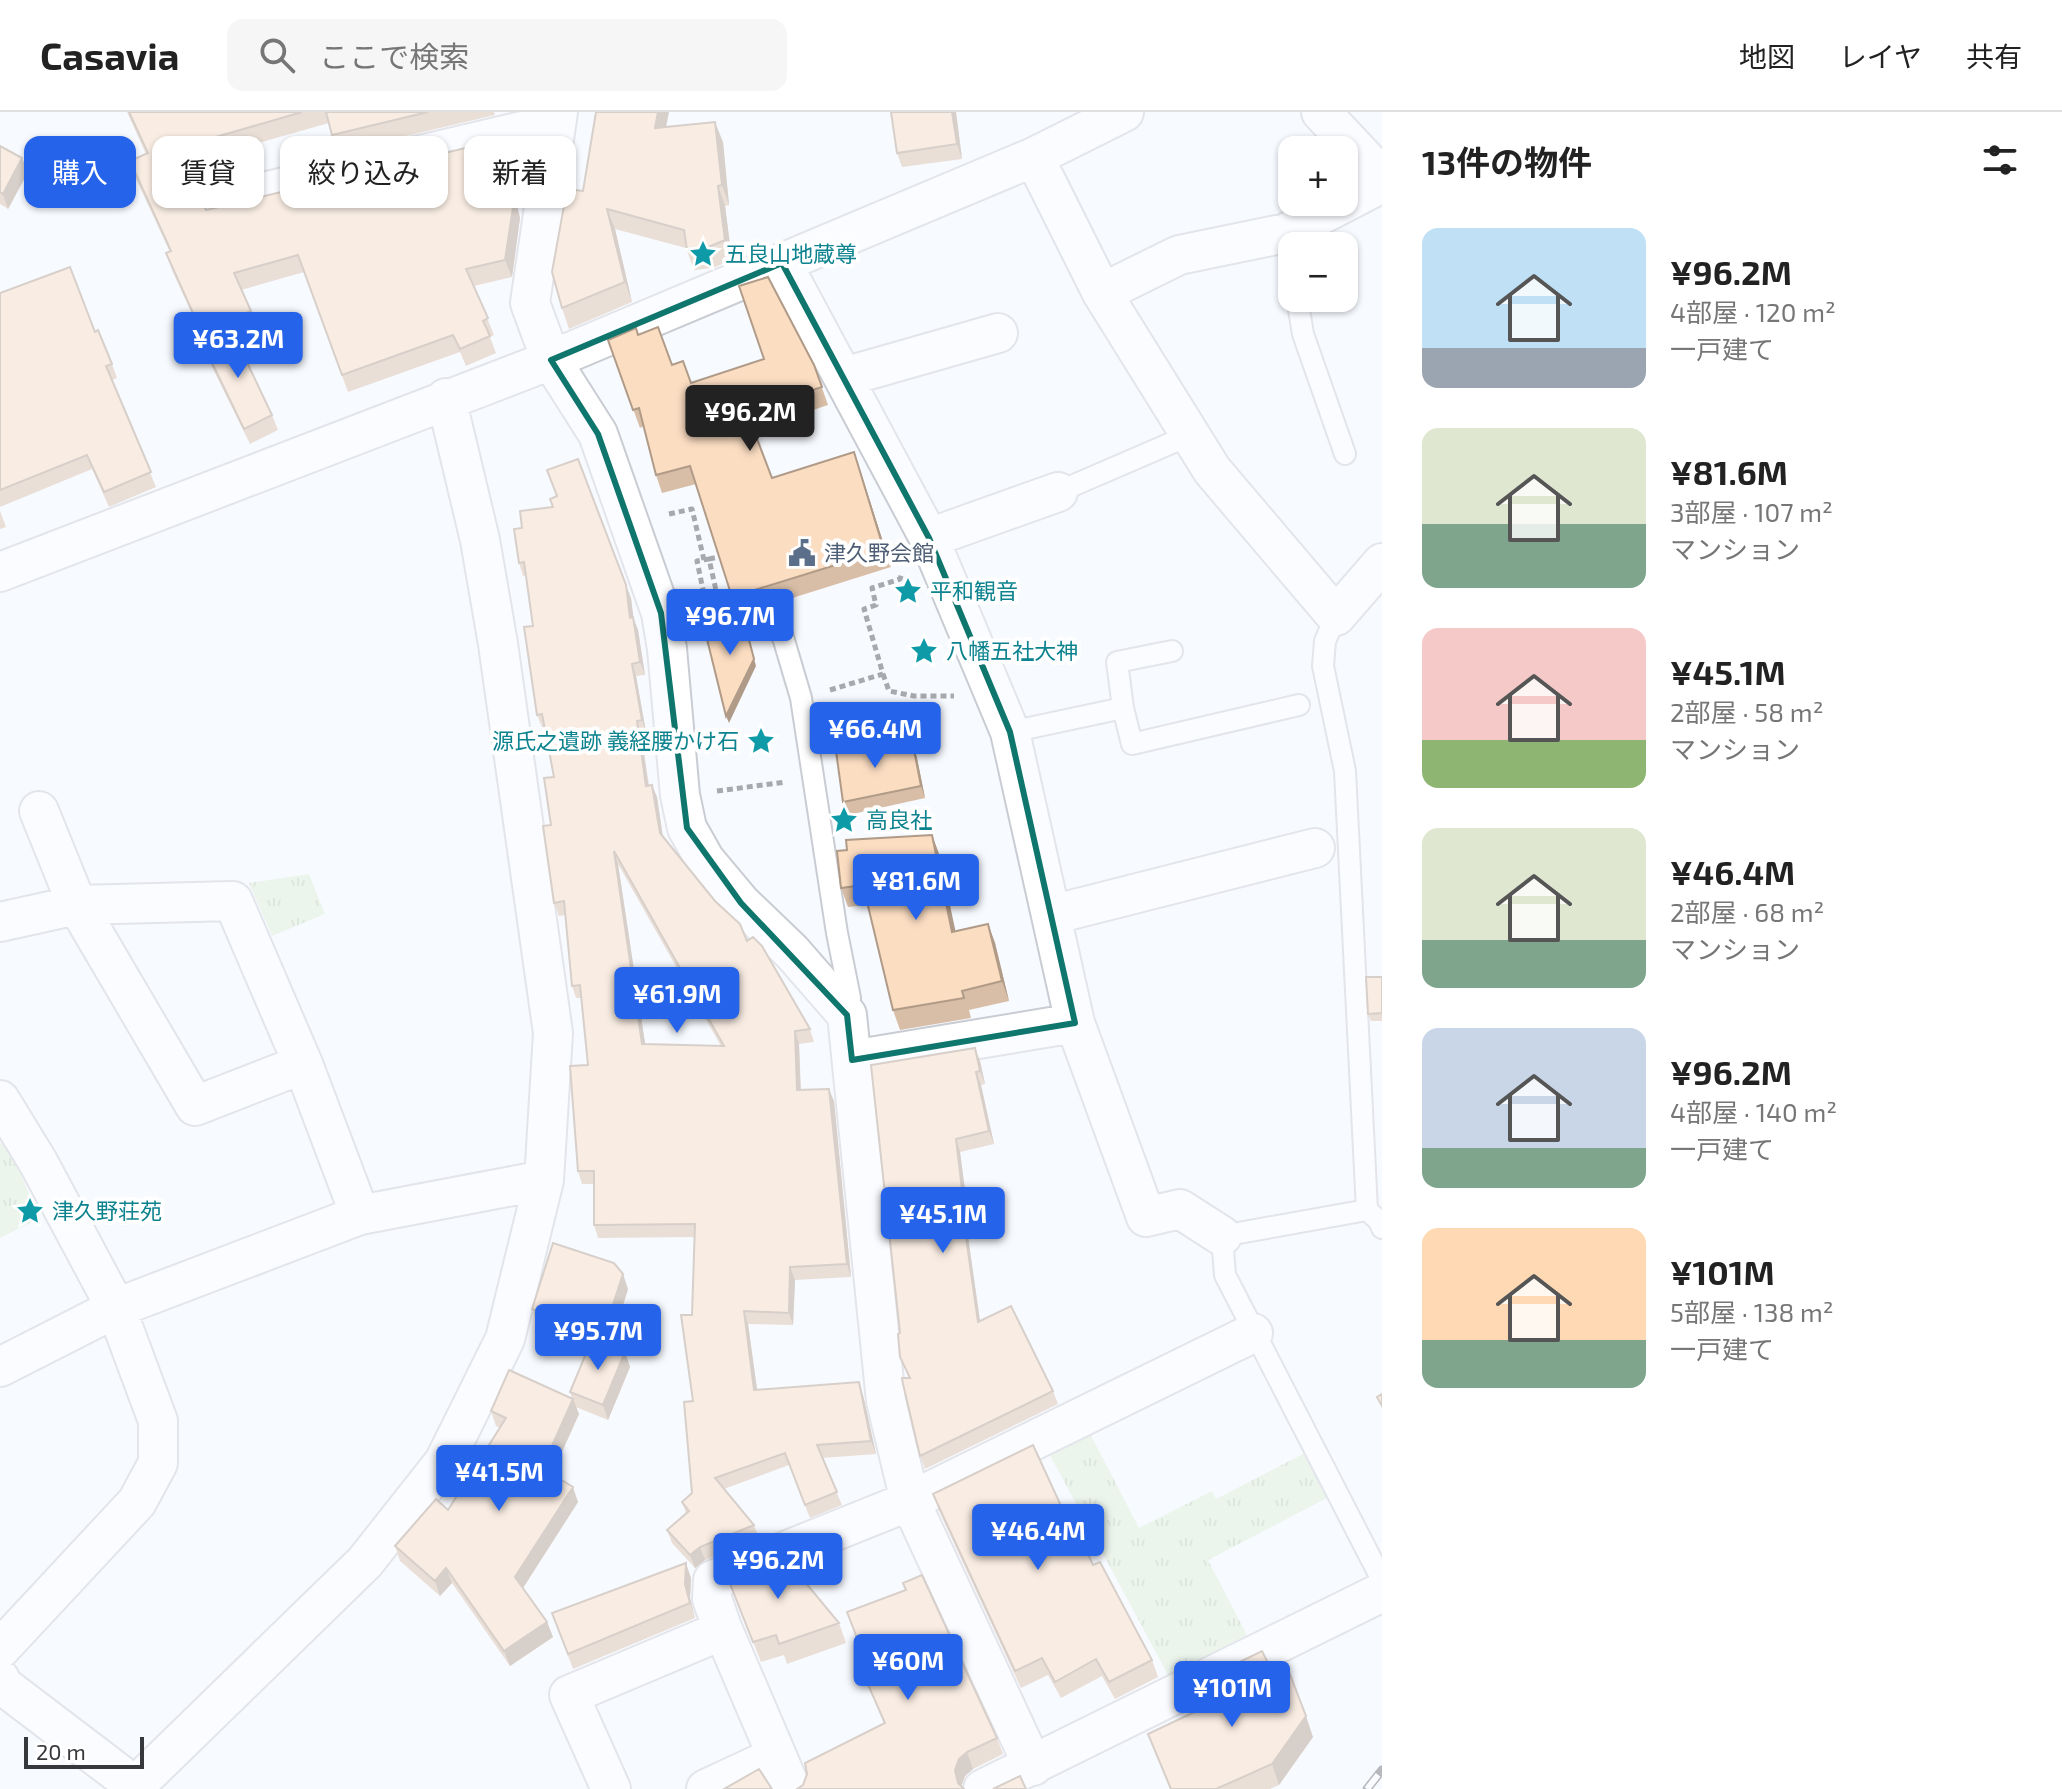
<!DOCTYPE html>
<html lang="ja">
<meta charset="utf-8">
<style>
body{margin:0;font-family:"Exo 2","Noto Sans JP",sans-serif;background:#f6f6f6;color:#222;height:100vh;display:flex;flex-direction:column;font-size:30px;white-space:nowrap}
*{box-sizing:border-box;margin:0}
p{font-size:26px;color:#767676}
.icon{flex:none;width:44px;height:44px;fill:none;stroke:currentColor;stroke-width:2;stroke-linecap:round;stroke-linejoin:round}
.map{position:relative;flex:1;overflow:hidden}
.sheet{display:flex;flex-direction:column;background:#fff;width:680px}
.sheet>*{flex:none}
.hud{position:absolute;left:24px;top:24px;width:760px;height:72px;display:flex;gap:16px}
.tools{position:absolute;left:1278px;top:24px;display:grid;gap:16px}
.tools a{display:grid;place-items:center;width:80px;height:80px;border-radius:16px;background:#fff;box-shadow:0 2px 6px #0004;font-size:40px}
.scale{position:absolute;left:24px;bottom:20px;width:120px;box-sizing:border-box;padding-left:8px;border:4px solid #37383b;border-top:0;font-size:22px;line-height:28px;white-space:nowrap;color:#37383b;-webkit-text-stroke:6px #fff;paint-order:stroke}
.price{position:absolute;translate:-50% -68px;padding:0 18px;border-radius:8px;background:#2563eb;color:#fff;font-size:26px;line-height:52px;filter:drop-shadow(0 2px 4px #0008)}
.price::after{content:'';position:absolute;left:50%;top:48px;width:24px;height:18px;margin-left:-12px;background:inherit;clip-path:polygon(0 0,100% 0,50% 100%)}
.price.on{background:#222;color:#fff}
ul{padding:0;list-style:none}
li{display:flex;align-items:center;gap:24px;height:200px;padding:0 40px}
li span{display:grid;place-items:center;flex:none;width:224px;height:160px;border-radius:16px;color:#555}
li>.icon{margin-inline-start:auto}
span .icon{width:96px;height:96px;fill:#fffc;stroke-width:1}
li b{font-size:34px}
h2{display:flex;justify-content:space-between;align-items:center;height:96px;padding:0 40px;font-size:34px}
.tag{padding:0 28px;border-radius:16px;background:#fff;box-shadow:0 2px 6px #0004;font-size:28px;line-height:72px}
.tag.on{background:#2563eb;color:#fff}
header{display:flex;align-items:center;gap:48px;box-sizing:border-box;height:112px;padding:0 40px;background:#fff;border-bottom:2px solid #e0e0e0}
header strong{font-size:38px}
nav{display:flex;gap:44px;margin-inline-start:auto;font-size:28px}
.search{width:560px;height:72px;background:#f6f6f6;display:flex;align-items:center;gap:20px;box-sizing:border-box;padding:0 28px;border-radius:16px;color:#767676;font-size:30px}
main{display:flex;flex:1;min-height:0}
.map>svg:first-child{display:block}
.grass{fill:url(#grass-tufts)}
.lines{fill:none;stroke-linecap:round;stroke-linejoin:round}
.service-casing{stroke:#c9ccd2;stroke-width:24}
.minor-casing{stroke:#c9ccd2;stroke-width:42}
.path{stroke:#a7a9ad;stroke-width:5;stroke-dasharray:6 4;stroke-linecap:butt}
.service{stroke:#fff;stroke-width:20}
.minor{stroke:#fff;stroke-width:38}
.rail-casing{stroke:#68696d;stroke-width:9}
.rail{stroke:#fff;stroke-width:6;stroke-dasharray:18;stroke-linecap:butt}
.wall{fill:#d8bea7;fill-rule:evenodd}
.shaded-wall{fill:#b09b88}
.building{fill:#fbddc2;stroke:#b09b88;stroke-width:2;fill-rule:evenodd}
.marked{fill:none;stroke:#0f766e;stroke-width:6;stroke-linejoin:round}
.labels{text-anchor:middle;stroke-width:8;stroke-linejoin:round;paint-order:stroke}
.culture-label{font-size:22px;fill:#0d838f;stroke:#fff;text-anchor:start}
.service-label{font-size:22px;fill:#4e5e75;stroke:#fff;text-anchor:start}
</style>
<header>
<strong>Casavia</strong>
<div class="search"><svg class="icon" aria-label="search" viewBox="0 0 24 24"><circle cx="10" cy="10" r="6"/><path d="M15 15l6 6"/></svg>ここで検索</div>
<nav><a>地図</a><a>レイヤ</a><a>共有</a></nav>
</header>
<main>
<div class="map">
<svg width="1382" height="1677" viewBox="0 0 1382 1677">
<defs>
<pattern id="grass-tufts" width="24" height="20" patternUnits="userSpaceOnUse" patternTransform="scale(2)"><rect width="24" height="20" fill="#dbf0d5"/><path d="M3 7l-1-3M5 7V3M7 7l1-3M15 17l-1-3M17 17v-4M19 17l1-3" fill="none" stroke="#bdcfb8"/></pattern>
</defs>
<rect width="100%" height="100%" fill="#f7faff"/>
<path class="grass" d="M 309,762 L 325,802 L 272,824 L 249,771 Z
M 2,1030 L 20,1061 L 40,1106 L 0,1126 L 0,1031 Z
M 1085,1312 L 1139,1416 L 1212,1379 L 1216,1387 L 1305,1341 L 1329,1385 L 1208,1448 L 1247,1523 L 1168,1563 L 1045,1334 Z"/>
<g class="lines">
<g class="service-casing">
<path id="service" d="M 1286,121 L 1292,158
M 1297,186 L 1303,222 L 1345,342
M 1058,380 L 1190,323
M 1336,504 L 1325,529 L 1323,554 L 1345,659 L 1367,1098 L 1379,1109 L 1382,1116
M 777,505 L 801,586 L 837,821 L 850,886 L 847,903
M 1123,596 L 1117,550 L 1172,539
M 1010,620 L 1123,596 L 1132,632 L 1299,593
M 1367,1098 L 1222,1124 L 1225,1163 L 1382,1468"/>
</g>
<g class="minor-casing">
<path id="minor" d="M 558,0 L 530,191 L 551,248 L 598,322 L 661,501 L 667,537 L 680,683 L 687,716 L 705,748 L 741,791 L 792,840 L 847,903 L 886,1289 L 910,1389 L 1033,1654
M 1321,0 L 1382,65
M 1034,45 L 1102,181 L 1212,358 L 1336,504 L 1382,451
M 242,85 L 556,11
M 782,151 L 929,426 L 1010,620 L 1075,911 L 1146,1105 L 1180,1097 L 1222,1124
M 1102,181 L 1179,143 L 1286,121 L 1382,71
M 844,265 L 998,221
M 929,426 L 1058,380
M 0,460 L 551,248 L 1034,45 L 1124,0
M 39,699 L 77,793 L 195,994 L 303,952
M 1051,803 L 1315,736
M 0,810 L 77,793 L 233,789 L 303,952 L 360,1103
M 852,948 L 1075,911
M 0,988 L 38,1050 L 116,1196 L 158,1309 L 158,1351 L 137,1390 L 0,1537
M 0,1255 L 116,1196 L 360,1103 L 544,1068
M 0,1567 L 1,1572 L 135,1674
M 132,1677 L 365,1450 L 444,1350 L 505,1227 L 544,1068 L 553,921 L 498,532 L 480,428 L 446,286
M 611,1677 L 569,1583 L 723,1518
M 706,1677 L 777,1644
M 791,1677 L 723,1518 L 712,1487 L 713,1468 L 910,1389 L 1253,1221
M 983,1677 L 1382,1480"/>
</g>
<path class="path" d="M 669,402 L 692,397 L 704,448
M 709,447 L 719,445
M 697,494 L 706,492 L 697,449 L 709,447 L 724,514
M 883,562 L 889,579 L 914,584 L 954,584
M 830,578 L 883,562 L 864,497 L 876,493 L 872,476 L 900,467 L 902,461
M 717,679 L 786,670"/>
<use href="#service" class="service"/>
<use href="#minor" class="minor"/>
<g class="rail-casing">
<path id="rail" d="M 1367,1677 L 1382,1658"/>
</g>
<use href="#rail" class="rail"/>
</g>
<path class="wall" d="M 127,0 L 494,0 L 495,3 L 338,40 L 329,11 L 185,52 L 206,98 L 505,46 L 520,106 L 512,165 L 474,174 L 494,223 L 490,225 L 496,241 L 466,254 L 460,240 L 348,280 L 304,160 L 241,178 L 257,216 L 235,226 L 272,303 L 278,318 L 250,332 L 208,247 L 203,232 L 205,231 L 172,158 L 166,141 L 170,140 L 136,67 L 130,49 L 146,42 Z
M 956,0 L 962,47 L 902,55 L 897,41 Z
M 666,15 L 723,30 L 729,93 L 725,94 L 732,148 L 713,156 L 694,158 L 686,136 L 615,117 L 632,190 L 569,217 L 562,196 L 583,79 Z
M 0,34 L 22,46 L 28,60 L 8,97 L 0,92 Z
M 0,181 L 95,220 L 112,252 L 117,266 L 112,268 L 156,375 L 109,395 L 92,357 L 0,395 Z
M 636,216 L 638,222 L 691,271 L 814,253 L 828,293 L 810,299 L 812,305 L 756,323 L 772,366 L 860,358 L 891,455 L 738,503 L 696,372 L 662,381 L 656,363 L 644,314 L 640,316 L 608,228 Z
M 553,395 L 631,486 L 633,505 L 638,518 L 645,563 L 636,564 L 646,620 L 641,621 L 649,673 L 657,685 L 663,725 L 747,829 L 810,917 L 814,930 L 799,932 L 801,978 L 834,989 L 851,1165 L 795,1168 L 793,1213 L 748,1212 L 757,1278 L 863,1283 L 876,1342 L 822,1346 L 842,1393 L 810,1406 L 789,1353 L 724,1377 L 754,1413 L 759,1426 L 705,1448 L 695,1456 L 672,1431 L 667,1418 L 686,1401 L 682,1390 L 692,1381 L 692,1203 L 695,1125 L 598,1126 L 594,1113 L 594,1072 L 582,1072 L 578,1059 L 588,953 L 581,886 L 576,886 L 572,874 L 565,803 L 559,804 L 554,791 L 551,713 L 554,665 L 544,615 L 542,615 L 537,603 L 533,514 L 526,463 L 523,464 L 519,451 L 522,416 ZM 618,752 L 721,934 L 645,932 Z
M 0,399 L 6,415 L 0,417 Z
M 868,628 L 872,640 L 913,633 L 917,646 L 925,686 L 848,703 L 843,690 Z
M 932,723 L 939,742 L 955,820 L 988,812 L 995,831 L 1009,889 L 969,898 L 971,906 L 900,918 L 893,898 L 868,793 L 848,795 L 841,776 Z
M 1382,865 L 1382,909 L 1371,909 L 1368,902 Z
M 980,949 L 985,972 L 981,973 L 994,1032 L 960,1040 L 971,1124 L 968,1125 L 980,1209 L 1053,1279 L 1058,1292 L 925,1357 L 920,1344 L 909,1266 L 900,1245 L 900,1221 L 871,953 Z
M 628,1177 L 610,1234 L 625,1240 L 630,1255 L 608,1308 L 576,1295 L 579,1302 L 552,1362 L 578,1390 L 523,1476 L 547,1510 L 553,1525 L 510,1554 L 452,1471 L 440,1484 L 400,1449 L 395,1434 L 448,1398 L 500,1316 L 496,1314 L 491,1299 L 572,1286 L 570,1280 L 591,1229 L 537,1211 L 532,1197 Z
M 933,1382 L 1068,1409 L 1093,1453 L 1152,1548 L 1158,1565 L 1115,1587 L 1102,1564 L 1061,1586 L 1048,1563 L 1021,1576 L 939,1399 Z
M 727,1464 L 839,1511 L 846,1531 L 787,1552 L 784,1543 L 761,1550 Z
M 691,1466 L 690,1486 L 695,1506 L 573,1557 L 552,1501 Z
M 1213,1563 L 1275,1565 L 1313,1625 L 1279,1673 L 1270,1677 L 1170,1677 L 1148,1622 L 1222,1587 Z
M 866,1568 L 997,1626 L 1003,1642 L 973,1657 L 965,1664 L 961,1675 L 884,1612 Z"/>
<path class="shaded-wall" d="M 658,0 L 669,0 L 662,36 L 655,16 Z
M 952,0 L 956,0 L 962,47 L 957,32 Z
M 715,10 L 723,30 L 729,93 L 722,73 Z
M 499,28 L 505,46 L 520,106 L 512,165 L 505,148 Z
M 22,46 L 28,60 L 8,97 L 3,82 Z
M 718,74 L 725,94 L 732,148 L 725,128 Z
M 607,97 L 615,117 L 632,190 L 625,170 Z
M 854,340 L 860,358 L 891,455 L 884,438 Z
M 626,473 L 631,486 L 635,518 L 630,506 Z
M 633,505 L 638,518 L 645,563 L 640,550 Z
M 743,505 L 756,554 L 729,611 L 726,604 Z
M 632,552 L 636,564 L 646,620 L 642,608 Z
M 637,609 L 641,621 L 650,686 L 646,674 Z
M 913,633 L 917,646 L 925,686 L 921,674 Z
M 652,673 L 657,685 L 664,733 L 660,721 Z
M 932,723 L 939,742 L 960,840 L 952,820 Z
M 614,739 L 618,752 L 647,944 L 642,932 Z
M 988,812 L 995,831 L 1009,889 L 1002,869 Z
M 795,919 L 799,932 L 801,991 L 797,978 Z
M 975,936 L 980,949 L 985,972 L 980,959 Z
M 976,960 L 981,973 L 994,1032 L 989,1019 Z
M 829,977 L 834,989 L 851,1165 L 847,1152 Z
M 956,1027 L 960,1040 L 971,1124 L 966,1111 Z
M 964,1111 L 968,1125 L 982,1223 L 978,1210 Z
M 790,1155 L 795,1168 L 793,1213 L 789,1201 Z
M 623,1162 L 628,1177 L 610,1235 L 604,1220 Z
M 744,1199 L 748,1212 L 759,1291 L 754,1278 Z
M 625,1240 L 630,1255 L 608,1308 L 603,1293 Z
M 859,1270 L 863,1283 L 876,1342 L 871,1329 Z
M 573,1287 L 579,1302 L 548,1371 L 542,1356 Z
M 573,1375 L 578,1390 L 521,1479 L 515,1465 Z
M 700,1435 L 705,1448 L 695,1456 L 690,1443 Z
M 686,1451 L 691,1466 L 690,1486 L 695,1506 L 685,1472 Z
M 446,1456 L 452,1471 L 440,1484 L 435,1469 Z
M 547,1510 L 553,1525 L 510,1554 L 504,1539 Z
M 1306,1604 L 1313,1625 L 1279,1673 L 1272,1652 Z
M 967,1640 L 973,1657 L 965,1664 L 961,1675 L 958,1671 L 955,1658 L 959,1647 Z"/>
<path class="building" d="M 129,0 L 302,0 L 178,36 L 206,98 L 499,28 L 514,89 L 505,148 L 466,157 L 488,206 L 483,209 L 490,224 L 460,237 L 453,223 L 342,263 L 298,143 L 234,161 L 251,199 L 202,221 L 166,141 L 171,139 L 130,49 L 148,41 Z
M 326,0 L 428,0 L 332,23 Z
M 596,0 L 658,0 L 655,16 L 715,10 L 722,73 L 718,74 L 725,128 L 706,136 L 687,138 L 684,118 L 607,97 L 625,170 L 562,196 L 552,160 L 567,77 L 583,79 Z
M 891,0 L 952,0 L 957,32 L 897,41 Z
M 0,34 L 22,46 L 3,82 L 0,80 Z
M 70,155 L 95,220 L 98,218 L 112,252 L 106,254 L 151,360 L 104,380 L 87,343 L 0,378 L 0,181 Z
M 768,165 L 814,253 L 822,275 L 804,281 L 806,287 L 749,306 L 772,366 L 854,340 L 884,438 L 732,485 L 690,354 L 656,363 L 639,296 L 633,298 L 608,228 L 636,216 L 638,223 L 658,215 L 672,253 L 683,249 L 691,271 L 764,247 L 739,174 Z
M 232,219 L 272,303 L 244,317 L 203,232 Z
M 578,347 L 626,473 L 630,506 L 633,505 L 640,550 L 632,552 L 642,608 L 637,609 L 646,674 L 652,673 L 660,721 L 715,789 L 740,812 L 747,829 L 753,825 L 762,834 L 810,917 L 795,919 L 797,978 L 829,977 L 847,1152 L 790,1155 L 789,1201 L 744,1199 L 754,1278 L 859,1270 L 871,1329 L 817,1333 L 837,1380 L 805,1393 L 785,1341 L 715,1366 L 754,1413 L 700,1435 L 690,1443 L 667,1418 L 689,1399 L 682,1390 L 692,1381 L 684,1290 L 693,1289 L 681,1203 L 692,1203 L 695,1112 L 594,1113 L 594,1059 L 578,1059 L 570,954 L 588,953 L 580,873 L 572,874 L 564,789 L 554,791 L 543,714 L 551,713 L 544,666 L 554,665 L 542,602 L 537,603 L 524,515 L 533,514 L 524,450 L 519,451 L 514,417 L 522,416 L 520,399 L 553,395 L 550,387 L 557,384 L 547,358 ZM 614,739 L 724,934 L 642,932 Z
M 743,505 L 754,547 L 726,604 L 704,515 Z
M 868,628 L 870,640 L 913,633 L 921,674 L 843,690 L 835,632 Z
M 932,723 L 952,820 L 988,812 L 1002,869 L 962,879 L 964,886 L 893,898 L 863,773 L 841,776 L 837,739 L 847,738 L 846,728 Z
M 1366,865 L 1382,865 L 1382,901 L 1368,902 Z
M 975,936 L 980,959 L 976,960 L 989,1019 L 956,1027 L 966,1111 L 964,1111 L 978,1210 L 1011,1194 L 1053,1279 L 920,1344 L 903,1272 L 902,1266 L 910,1266 L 900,1245 L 898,1222 L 900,1221 L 871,953 Z
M 553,1131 L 614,1151 L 623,1162 L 604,1220 L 532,1197 Z
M 592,1227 L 625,1240 L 603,1293 L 570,1280 Z
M 509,1258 L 573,1287 L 542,1356 L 573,1375 L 515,1465 L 547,1510 L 504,1539 L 446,1456 L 435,1469 L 395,1434 L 436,1387 L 448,1398 L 506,1306 L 491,1299 Z
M 1382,1282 L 1382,1294 L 1377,1285 Z
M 1033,1333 L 1068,1409 L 1072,1408 L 1093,1453 L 1100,1450 L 1152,1548 L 1109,1570 L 1096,1547 L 1055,1570 L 1042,1546 L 1015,1559 L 933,1382 Z
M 781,1441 L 839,1511 L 779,1532 L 776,1523 L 753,1530 L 727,1464 Z
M 686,1451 L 685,1472 L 690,1491 L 568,1542 L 552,1501 Z
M 922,1463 L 997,1626 L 967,1640 L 959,1647 L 955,1658 L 958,1671 L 964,1677 L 797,1677 L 803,1673 L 807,1662 L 805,1651 L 885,1611 L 866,1568 L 872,1564 L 847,1500 L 906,1478 L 903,1471 Z
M 1262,1539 L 1275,1565 L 1289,1560 L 1306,1604 L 1272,1652 L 1216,1677 L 1171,1677 L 1148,1622 L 1224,1586 L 1213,1563 Z
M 759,1657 L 772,1677 L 724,1677 Z
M 1020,1664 L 1026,1677 L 993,1677 Z"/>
<path d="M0 0H1382V1677H0ZM 782,151 L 929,426 L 1010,620 L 1075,911 L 852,948 L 847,903 L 741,791 L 687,716 L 661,501 L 598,322 L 551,248 Z" fill="#f7faff" fill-opacity=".55" fill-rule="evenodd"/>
<path class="marked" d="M 782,151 L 929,426 L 1010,620 L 1075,911 L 852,948 L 847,903 L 741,791 L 687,716 L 661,501 L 598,322 L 551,248 Z"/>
<defs>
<g id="sight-bare" transform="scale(2.16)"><path d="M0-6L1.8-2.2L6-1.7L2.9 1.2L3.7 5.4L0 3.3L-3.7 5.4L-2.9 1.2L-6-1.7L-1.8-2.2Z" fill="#0f9aa8" stroke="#fff" stroke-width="2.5" paint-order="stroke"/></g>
<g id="civic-bare" transform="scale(2.16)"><path d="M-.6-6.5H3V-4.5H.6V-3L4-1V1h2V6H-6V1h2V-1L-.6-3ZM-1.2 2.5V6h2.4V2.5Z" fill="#5c6f8a" stroke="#fff" stroke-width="2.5" paint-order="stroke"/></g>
</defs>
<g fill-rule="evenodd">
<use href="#sight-bare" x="703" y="142"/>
<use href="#civic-bare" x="802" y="441"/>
<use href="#sight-bare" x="908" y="479"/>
<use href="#sight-bare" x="924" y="539"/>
<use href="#sight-bare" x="761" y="629"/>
<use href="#sight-bare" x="844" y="708"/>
<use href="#sight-bare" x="30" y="1099"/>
</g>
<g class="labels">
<g class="culture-label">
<text x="725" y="150">五良山地蔵尊</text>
<text x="930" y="487">平和観音</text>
<text x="946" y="547">八幡五社大神</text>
<text x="739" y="637" text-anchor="end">源氏之遺跡 義経腰かけ石</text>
<text x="866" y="716">高良社</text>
<text x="52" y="1107">津久野荘苑</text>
</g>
<g class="service-label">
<text x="824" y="449">津久野会館</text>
</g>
</g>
</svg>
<div class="tools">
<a>+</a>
<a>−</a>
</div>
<div class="scale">20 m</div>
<b class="price" style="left:238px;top:268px">¥63.2M</b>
<b class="price on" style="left:750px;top:341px">¥96.2M</b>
<b class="price" style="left:730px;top:545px">¥96.7M</b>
<b class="price" style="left:875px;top:658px">¥66.4M</b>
<b class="price" style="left:916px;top:810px">¥81.6M</b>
<b class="price" style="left:677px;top:923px">¥61.9M</b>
<b class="price" style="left:943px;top:1143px">¥45.1M</b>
<b class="price" style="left:598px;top:1260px">¥95.7M</b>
<b class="price" style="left:499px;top:1401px">¥41.5M</b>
<b class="price" style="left:1038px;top:1460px">¥46.4M</b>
<b class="price" style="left:778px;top:1489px">¥96.2M</b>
<b class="price" style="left:908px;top:1590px">¥60M</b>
<b class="price" style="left:1232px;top:1617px">¥101M</b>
<div class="hud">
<a class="tag on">購入</a>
<a class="tag">賃貸</a>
<a class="tag">絞り込み</a>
<a class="tag">新着</a>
</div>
</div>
<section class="sheet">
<h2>13件の物件<svg class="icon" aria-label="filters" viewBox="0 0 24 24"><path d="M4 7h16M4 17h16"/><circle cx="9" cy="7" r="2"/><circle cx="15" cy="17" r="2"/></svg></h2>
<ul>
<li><span style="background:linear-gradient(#bfe0f5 75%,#9aa5b1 0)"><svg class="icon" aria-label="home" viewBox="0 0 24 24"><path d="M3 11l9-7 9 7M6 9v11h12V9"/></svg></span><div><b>¥96.2M</b><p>4部屋 · 120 m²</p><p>一戸建て</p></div></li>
<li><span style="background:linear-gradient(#dfe7d0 60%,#7fa58c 0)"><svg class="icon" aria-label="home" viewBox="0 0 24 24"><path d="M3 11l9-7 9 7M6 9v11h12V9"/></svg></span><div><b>¥81.6M</b><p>3部屋 · 107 m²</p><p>マンション</p></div></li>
<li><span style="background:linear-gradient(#f6c9c9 70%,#8fb573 0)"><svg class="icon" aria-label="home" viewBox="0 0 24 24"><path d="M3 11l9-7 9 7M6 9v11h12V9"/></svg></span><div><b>¥45.1M</b><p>2部屋 · 58 m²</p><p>マンション</p></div></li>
<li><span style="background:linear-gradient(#dfe7d0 70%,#7fa58c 0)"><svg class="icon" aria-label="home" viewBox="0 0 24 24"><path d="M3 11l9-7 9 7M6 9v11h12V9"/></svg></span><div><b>¥46.4M</b><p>2部屋 · 68 m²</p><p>マンション</p></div></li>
<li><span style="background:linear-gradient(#c9d6e8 75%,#7fa58c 0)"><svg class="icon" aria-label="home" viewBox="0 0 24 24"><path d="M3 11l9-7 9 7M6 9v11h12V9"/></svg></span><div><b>¥96.2M</b><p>4部屋 · 140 m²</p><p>一戸建て</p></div></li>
<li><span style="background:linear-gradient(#ffd9b3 70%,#7fa58c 0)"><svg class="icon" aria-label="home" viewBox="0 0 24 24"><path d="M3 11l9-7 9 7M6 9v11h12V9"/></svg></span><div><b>¥101M</b><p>5部屋 · 138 m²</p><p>一戸建て</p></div></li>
</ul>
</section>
</main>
